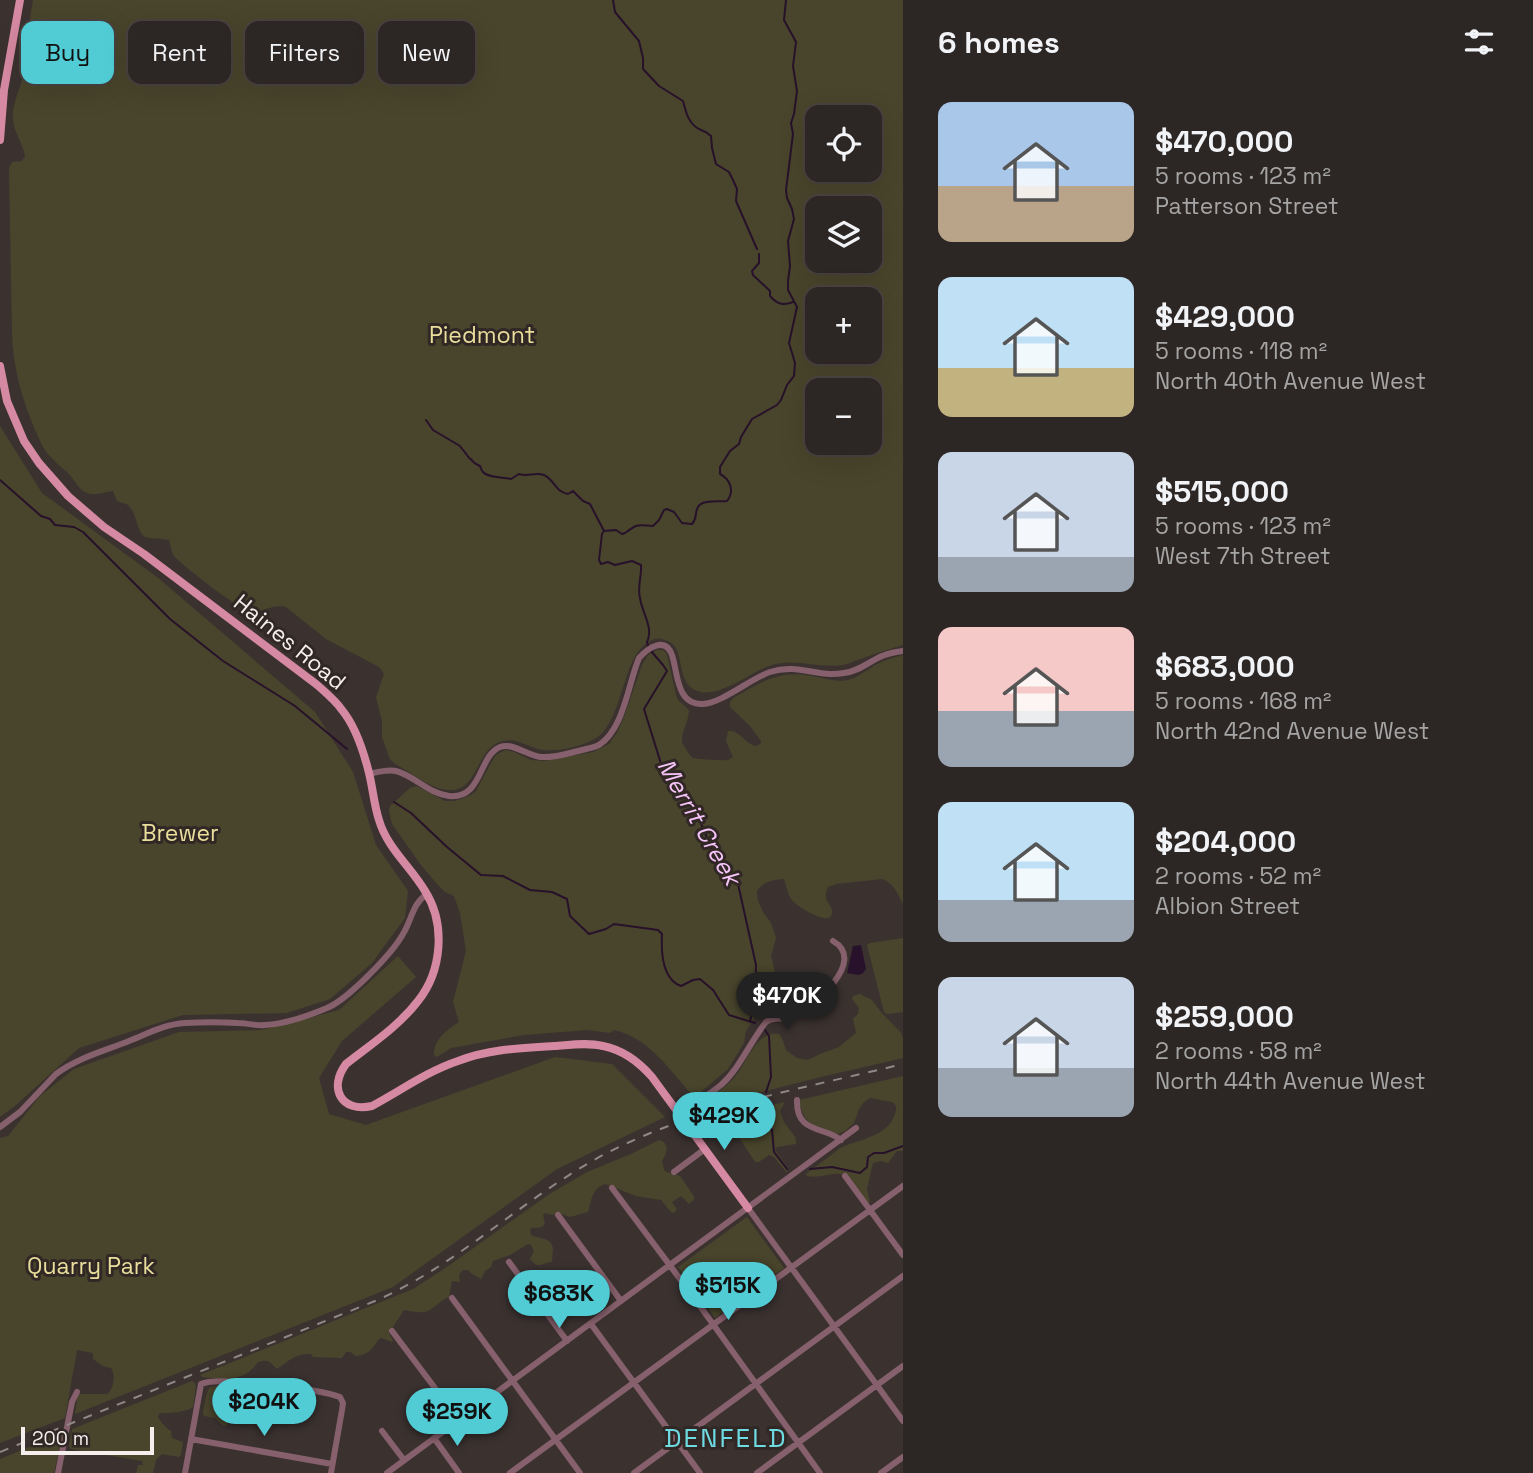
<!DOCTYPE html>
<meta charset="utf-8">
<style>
body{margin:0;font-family:"Space Grotesk",sans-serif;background:#342e2c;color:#f1f3f6;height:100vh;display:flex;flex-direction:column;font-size:26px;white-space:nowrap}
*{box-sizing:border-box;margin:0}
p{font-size:23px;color:#a6a5a6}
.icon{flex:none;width:38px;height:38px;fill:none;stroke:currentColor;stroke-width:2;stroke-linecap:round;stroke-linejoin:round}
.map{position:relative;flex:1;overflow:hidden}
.panel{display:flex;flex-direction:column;background:#2c2624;width:630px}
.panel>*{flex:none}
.top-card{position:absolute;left:21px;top:21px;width:665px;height:63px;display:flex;gap:14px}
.buttons{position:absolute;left:805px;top:105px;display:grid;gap:14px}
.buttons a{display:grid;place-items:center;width:77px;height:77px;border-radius:14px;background:#2c2624;box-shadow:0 7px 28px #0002,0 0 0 2px #484341;font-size:35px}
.scale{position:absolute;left:21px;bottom:18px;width:133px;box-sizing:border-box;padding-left:7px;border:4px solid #f4eeec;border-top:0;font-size:19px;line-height:24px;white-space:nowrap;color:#f4eeec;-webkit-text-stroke:5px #312826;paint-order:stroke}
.price{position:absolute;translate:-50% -60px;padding:0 16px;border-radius:24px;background:#51ccd5;color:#111;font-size:23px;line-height:46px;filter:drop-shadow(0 2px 4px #0008)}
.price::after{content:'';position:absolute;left:50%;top:42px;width:21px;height:16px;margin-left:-10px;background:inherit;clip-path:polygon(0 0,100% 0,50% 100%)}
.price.on{background:#222;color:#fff}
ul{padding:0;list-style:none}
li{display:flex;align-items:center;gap:21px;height:175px;padding:0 35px}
li span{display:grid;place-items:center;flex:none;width:196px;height:140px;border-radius:14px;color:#555}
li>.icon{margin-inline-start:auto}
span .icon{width:84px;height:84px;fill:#fffc;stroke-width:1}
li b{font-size:30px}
h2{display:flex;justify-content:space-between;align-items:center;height:84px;padding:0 35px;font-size:30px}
.tag{padding:0 24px;border-radius:14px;background:#2c2624;box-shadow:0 7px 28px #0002,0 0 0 2px #484341;font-size:24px;line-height:63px}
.tag.on{background:#51ccd5;color:#111}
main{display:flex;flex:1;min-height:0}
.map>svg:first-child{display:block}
.green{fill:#49452c;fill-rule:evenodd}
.water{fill:#28112a}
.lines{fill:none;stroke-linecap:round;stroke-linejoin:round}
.stream{stroke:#28112a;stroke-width:2}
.minor{stroke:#86606c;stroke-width:6}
.major{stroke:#d689a2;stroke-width:8}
.rail{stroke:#908886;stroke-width:2;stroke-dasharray:9 9;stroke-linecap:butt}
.labels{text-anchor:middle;stroke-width:6;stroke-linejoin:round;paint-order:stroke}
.park-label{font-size:23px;fill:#e9de9b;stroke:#312826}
.street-label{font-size:23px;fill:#f4eeec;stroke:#312826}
.water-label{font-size:24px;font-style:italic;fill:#f7c6fa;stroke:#312826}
.quarter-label{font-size:26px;letter-spacing:2px;fill:#6edae2;stroke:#312826}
</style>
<main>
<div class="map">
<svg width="903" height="1473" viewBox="0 0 903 1473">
<rect width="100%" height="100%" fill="#3b3230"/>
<path class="green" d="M 33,0 L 903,0 L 903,645 C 890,649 876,653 863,658 C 857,660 849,664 843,665 C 818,669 794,657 769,666 C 749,673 722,696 701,692 C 672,686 689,646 665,640 C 659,638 656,638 650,641 C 624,654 624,708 603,732 C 592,745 560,752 543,750 C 529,748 517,737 503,741 C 476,747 479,789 452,790 C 432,791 413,773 395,764 L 390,759 L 382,737 L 382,721 L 376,697 L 384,674 L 379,667 L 326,639 L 286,607 C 273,603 262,614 249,611 C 237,608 183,566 174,556 C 171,551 171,545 169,540 C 161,538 150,539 145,537 C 136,531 137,512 128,505 C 125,503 121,503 117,501 L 113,491 C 104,492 97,496 87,493 C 79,490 74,479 68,473 C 61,467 54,461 48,454 C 42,447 39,438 35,430 C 22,399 13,367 12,334 L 9,168 L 12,162 L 22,161 L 25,156 C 23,144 14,132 13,120 C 11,108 20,89 23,77 C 28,51 28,26 33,0 ZM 817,117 L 870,117 L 870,170 L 817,170 ZM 817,208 L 870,208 L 870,261 L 817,261 ZM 817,299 L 870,299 L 870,352 L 817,352 ZM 817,390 L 870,390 L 870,443 L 817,443 Z
M 0,426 L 42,493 L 157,577 L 315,712 L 353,772 L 376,845 L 408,891 L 405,918 L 372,963 L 330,999 L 287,1013 L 183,1015 L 79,1048 L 16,1105 L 0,1117 Z
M 657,650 L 663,650 L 667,654 L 676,695 L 678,700 L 689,710 C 689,721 681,731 682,743 C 685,747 689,755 693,758 C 694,759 726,761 728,760 C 730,759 731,758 733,757 L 726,741 L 728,731 C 741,730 745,745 757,746 L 761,743 L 761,741 L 750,726 L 730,707 L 730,702 L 733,698 C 756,685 777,671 805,675 C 819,676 834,683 848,680 C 859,677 868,669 877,664 C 885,660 894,657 903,655 L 903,904 C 898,894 894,883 882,879 L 836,884 L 828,887 C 821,903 833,903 832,913 C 831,928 796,906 792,900 C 787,894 787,886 784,879 C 771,880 765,881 757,891 L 758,901 L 763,912 L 771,923 L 776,938 L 771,956 L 781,996 L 785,1005 L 781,1010 L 764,1009 L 760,1011 L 746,1031 L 744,1043 L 728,1069 L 702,1091 L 693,1096 C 670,1071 650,1038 614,1030 L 610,1033 L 587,1030 L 524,1035 L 451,1048 L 437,1057 L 434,1055 C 434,1039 447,1030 459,1022 L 453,1002 L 466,951 L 460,913 L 454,896 L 445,892 L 437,884 L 421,865 L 392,824 L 389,811 L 390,806 L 410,788 L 417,786 L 445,801 L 455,801 L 471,795 L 476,791 L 492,761 L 496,755 L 505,750 L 514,752 L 531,760 L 544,761 L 593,752 L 609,744 L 617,733 L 625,714 L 642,665 L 648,655 Z
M 903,938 L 903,1012 L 887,1014 L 884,1012 L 867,945 L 870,943 Z
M 398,956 L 416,977 L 342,1041 L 319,1078 L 329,1114 L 366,1125 L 555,1057 L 612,1064 L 665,1117 L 557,1169 L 393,1287 L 75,1414 L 78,1394 L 108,1394 C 114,1387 116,1375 111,1368 L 103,1366 L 93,1359 L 93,1353 L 77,1350 L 65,1418 L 0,1443 L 0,1138 L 8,1136 L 40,1096 L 74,1069 L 179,1032 L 262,1030 L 339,1010 Z
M 860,994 L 872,1000 L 881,1012 L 901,1033 L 903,1038 L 903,1058 L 821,1077 L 707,1106 L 707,1099 C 718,1092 729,1085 737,1074 C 748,1060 757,1030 779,1034 L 782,1038 L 786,1050 L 797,1058 L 808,1060 L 820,1054 L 839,1047 L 856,1033 L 853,1019 L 858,1014 L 859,1008 L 852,999 L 853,996 Z
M 903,1076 L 903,1151 L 897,1151 L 888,1163 L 881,1161 L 873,1163 L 867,1189 L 870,1202 L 868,1203 L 845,1175 C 832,1171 821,1179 807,1176 L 806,1174 L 839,1149 C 858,1138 891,1138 896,1110 C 897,1100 888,1102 880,1100 C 877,1099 873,1098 870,1098 L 864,1102 L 859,1109 L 854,1123 L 845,1131 L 838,1134 C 815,1129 803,1124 799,1100 Z
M 785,1102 L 780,1111 C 782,1116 783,1122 787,1126 C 791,1133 797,1135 796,1144 L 777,1147 L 775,1150 L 787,1167 L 787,1173 L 774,1157 L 769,1155 L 759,1162 L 755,1162 L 740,1139 C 728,1137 714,1139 704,1133 L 702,1123 L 724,1115 Z
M 659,1140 L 664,1142 C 669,1149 666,1154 662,1161 L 664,1170 C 668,1174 674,1173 680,1176 L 695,1198 L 689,1204 L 681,1196 L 672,1202 L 677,1210 L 673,1213 L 671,1212 L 661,1200 L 636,1196 L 605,1184 C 591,1189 592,1200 588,1212 L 570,1217 L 559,1213 L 553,1215 L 545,1213 L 543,1215 L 545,1224 C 540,1230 535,1226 530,1229 L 531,1235 C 538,1239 546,1237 551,1243 L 553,1248 L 552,1262 C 547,1262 541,1266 536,1265 L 530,1259 L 534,1251 L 531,1245 L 528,1244 L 510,1255 L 493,1261 L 491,1267 L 485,1271 L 481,1279 L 472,1274 L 468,1270 L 463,1270 L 459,1275 L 460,1282 L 452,1281 L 449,1297 C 440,1300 436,1307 428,1311 C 421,1314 411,1311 404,1310 L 389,1333 L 393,1341 L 392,1342 L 382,1338 L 379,1339 C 372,1349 369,1355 355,1356 L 351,1352 L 346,1352 L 342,1358 L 313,1357 L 311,1354 C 295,1353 289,1361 277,1369 C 268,1361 271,1359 258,1362 C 244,1382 225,1380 203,1377 L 200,1375 L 413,1289 L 444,1269 L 548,1195 L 587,1172 L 631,1154 Z
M 747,1217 L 784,1268 L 715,1318 L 678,1267 Z
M 192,1381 L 194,1382 L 196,1386 L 193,1407 C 187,1412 170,1413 162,1413 L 159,1414 L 158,1417 C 159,1420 167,1429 171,1431 L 172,1438 L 183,1442 L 181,1455 L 179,1457 L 162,1454 L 156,1460 L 153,1473 L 136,1473 L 138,1465 L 143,1465 L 142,1461 L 71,1449 L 69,1446 L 72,1429 Z
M 219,1385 L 222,1389 L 222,1400 L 228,1403 L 231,1407 L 227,1426 L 222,1425 L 215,1418 L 204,1416 L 203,1413 L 206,1396 L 209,1388 Z
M 63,1433 L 54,1473 L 0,1473 L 0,1459 Z"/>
<path class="water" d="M 861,945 L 866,969 L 863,973 L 859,975 L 847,973 L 853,946 Z"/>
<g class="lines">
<path class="stream" d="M 613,0 L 615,12 L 639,41 L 643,58 L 643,69 L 659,86 L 683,101 C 686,113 689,125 701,130 C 711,135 702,129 711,136 L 712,148 L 716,164 L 729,172 L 733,180 L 737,189 L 736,201 L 757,249
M 759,254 L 759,263 L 752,271 L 753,275 L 770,291 L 770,296 C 777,304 783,306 793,302
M 426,420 L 433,430 L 460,446 L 470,459
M 471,459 C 473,463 476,464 480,466 C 481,468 481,470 483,472 C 488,478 503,477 511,479 L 519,474 C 528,477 535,472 544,475 C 555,480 554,491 568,494 L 573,491 L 583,501 L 590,504 L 604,531
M 0,480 L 41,516 L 50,519 L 55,525 L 74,527 L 83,532 L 170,619 L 223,661 L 295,706 L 347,749
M 648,646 L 647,642 C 654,628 642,613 640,598 C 637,588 642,575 641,565 L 632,561 L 615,565 L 608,562 L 601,564 L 599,560 L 602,534 L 604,531 L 616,530 L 622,534 L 625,533 C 639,523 637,525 653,526 L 659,520 L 664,510 L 667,509 L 674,512 L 682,523 L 692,524 C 698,517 694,514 698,507 C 702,499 719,502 727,501 C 735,491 730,479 720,474 L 720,467 L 730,451 L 739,444 L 741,437 L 752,419 L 777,405 L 781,400 L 787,385 L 794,376 L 795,363 L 789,343 L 797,307 L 788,290 L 788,281 L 790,266 L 788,241 L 794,219 L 792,209 L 787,198 L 786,190 L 793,134 L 791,123 L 794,114 L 797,91 L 793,66 L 796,42 L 784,20 L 786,0
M 651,651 L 663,665 L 667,671 L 644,709 L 663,770 L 696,811 L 714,855 L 738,884 L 756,965 L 755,996 L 750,1022
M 394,802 L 411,813 L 447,847 L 481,875 L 503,876 L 530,890 L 552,892 L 567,899 L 570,916 L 589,934 L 606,929 L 614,924 L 658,930 L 662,934 C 661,952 662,979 681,986 L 693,980 L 700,979 L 713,990 L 729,1015 L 755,1023
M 765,1030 L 769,1036 L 771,1077 L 766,1092
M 768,1106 L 766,1118 L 772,1130 L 774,1152 L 787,1169
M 810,1169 L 832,1167 L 860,1173 L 867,1167 L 868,1157 L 874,1153 L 884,1153 L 903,1146"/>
<path class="minor" d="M 369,774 C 378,772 387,769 396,771 C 415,776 429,794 449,796 C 483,799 478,756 500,747 C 512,742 528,756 541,757 C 554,758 566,754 578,751 C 585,749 593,748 599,745 C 624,729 628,684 639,658 C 648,648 665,636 672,655 C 678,673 676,705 703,704 C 722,703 750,679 770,672 C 799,663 817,678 844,673 C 860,671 868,662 882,656 C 889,653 896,652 903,651
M 797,1100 C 796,1134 824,1126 841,1140
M 678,1112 C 692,1104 708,1096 721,1085 C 740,1068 750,1042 766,1022 C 774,1016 783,1021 793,1016 C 813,1007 868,961 833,941
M 0,1127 L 20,1112 L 56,1074 C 77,1058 104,1051 129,1041 C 147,1034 165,1024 185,1023 C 202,1022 221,1022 238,1023 C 247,1023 256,1026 265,1025 C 286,1024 308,1016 327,1008 C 347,1000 392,954 403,934 C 412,920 412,904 427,894
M 674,1172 L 705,1149
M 845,1176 L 903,1255
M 612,1188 L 692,1295 L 820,1473
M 748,1208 L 903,1421
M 558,1215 L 621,1301
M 509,1262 L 567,1341
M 452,1298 L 580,1473
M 591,1324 L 700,1473
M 392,1331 L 459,1420
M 382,1431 L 404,1460
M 434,1438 L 459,1473
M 191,1439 L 332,1464
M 58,1473 L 72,1402 L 77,1392
M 185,1473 L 201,1384 C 218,1376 321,1389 340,1397 L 343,1403 L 342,1410 L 331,1473
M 387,1473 L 856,1128
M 510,1473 L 903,1186
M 634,1473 L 903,1276
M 757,1473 L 903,1366
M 881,1473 L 903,1457"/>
<path class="major" d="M 0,140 L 4,90 L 20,0
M 0,366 L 7,401 L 24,441 L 39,463 L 68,496 L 104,527 L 144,554 L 316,684 C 325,692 335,700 342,710 C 356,727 364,753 369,773 C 373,789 374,805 379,820 C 387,848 411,867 425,891 C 446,924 442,971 418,1001 C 399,1026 370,1045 346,1064 C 328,1088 341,1113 372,1106 C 400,1091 428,1071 458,1061 C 489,1049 521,1048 554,1046 C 570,1045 587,1042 603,1046 C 623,1050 639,1062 652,1077 L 748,1208"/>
<path class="rail" d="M 0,1452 L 375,1301 C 458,1265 523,1198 603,1155 C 696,1106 802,1089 903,1064"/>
</g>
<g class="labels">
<g class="park-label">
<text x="482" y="343">Piedmont</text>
<text x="180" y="841">Brewer</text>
<text x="91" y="1274">Quarry Park</text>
</g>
<g class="street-label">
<text transform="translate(290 642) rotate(39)" y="8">Haines Road</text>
</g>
<g class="water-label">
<text transform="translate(699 822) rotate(60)" y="8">Merrit Creek</text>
</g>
<g class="quarter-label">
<text x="726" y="1447">DENFELD</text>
</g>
</g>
</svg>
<div class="buttons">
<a><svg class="icon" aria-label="locate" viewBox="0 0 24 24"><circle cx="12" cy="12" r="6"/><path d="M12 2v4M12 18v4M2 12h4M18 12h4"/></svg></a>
<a><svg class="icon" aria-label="layers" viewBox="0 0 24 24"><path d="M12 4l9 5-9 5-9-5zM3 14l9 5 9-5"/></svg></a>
<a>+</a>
<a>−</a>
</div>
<div class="scale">200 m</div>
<b class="price on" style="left:787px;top:1032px">$470K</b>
<b class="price" style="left:724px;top:1152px">$429K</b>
<b class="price" style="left:728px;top:1322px">$515K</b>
<b class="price" style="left:559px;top:1330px">$683K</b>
<b class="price" style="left:264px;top:1438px">$204K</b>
<b class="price" style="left:457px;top:1448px">$259K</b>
<div class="top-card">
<a class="tag on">Buy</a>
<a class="tag">Rent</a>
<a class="tag">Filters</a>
<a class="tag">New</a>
</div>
</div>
<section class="panel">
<h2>6 homes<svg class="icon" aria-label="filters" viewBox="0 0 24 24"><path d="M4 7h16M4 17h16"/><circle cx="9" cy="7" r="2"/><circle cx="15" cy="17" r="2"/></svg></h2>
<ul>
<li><span style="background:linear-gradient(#a9c7e8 60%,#b9a48a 0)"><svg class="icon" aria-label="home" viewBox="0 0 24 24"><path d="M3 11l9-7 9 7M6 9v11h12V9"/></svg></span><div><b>$470,000</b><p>5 rooms · 123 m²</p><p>Patterson Street</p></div></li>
<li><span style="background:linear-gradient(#bfe0f5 65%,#c2b280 0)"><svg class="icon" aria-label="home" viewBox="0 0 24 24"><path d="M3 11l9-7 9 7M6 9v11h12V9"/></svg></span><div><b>$429,000</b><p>5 rooms · 118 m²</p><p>North 40th Avenue West</p></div></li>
<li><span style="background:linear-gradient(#c9d6e8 75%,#9aa5b1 0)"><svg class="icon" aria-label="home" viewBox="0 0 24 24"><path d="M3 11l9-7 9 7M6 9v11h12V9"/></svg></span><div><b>$515,000</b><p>5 rooms · 123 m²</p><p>West 7th Street</p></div></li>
<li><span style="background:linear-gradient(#f6c9c9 60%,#9aa5b1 0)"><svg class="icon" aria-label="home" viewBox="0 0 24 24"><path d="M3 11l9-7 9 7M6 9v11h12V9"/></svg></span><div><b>$683,000</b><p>5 rooms · 168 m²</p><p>North 42nd Avenue West</p></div></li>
<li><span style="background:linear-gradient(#bfe0f5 70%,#9aa5b1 0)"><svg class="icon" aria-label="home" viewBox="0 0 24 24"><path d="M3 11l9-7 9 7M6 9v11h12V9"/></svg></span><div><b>$204,000</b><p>2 rooms · 52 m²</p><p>Albion Street</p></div></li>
<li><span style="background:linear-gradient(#c9d6e8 65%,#9aa5b1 0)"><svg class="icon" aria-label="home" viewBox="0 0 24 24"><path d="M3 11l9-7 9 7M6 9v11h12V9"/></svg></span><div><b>$259,000</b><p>2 rooms · 58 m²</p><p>North 44th Avenue West</p></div></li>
</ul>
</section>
</main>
